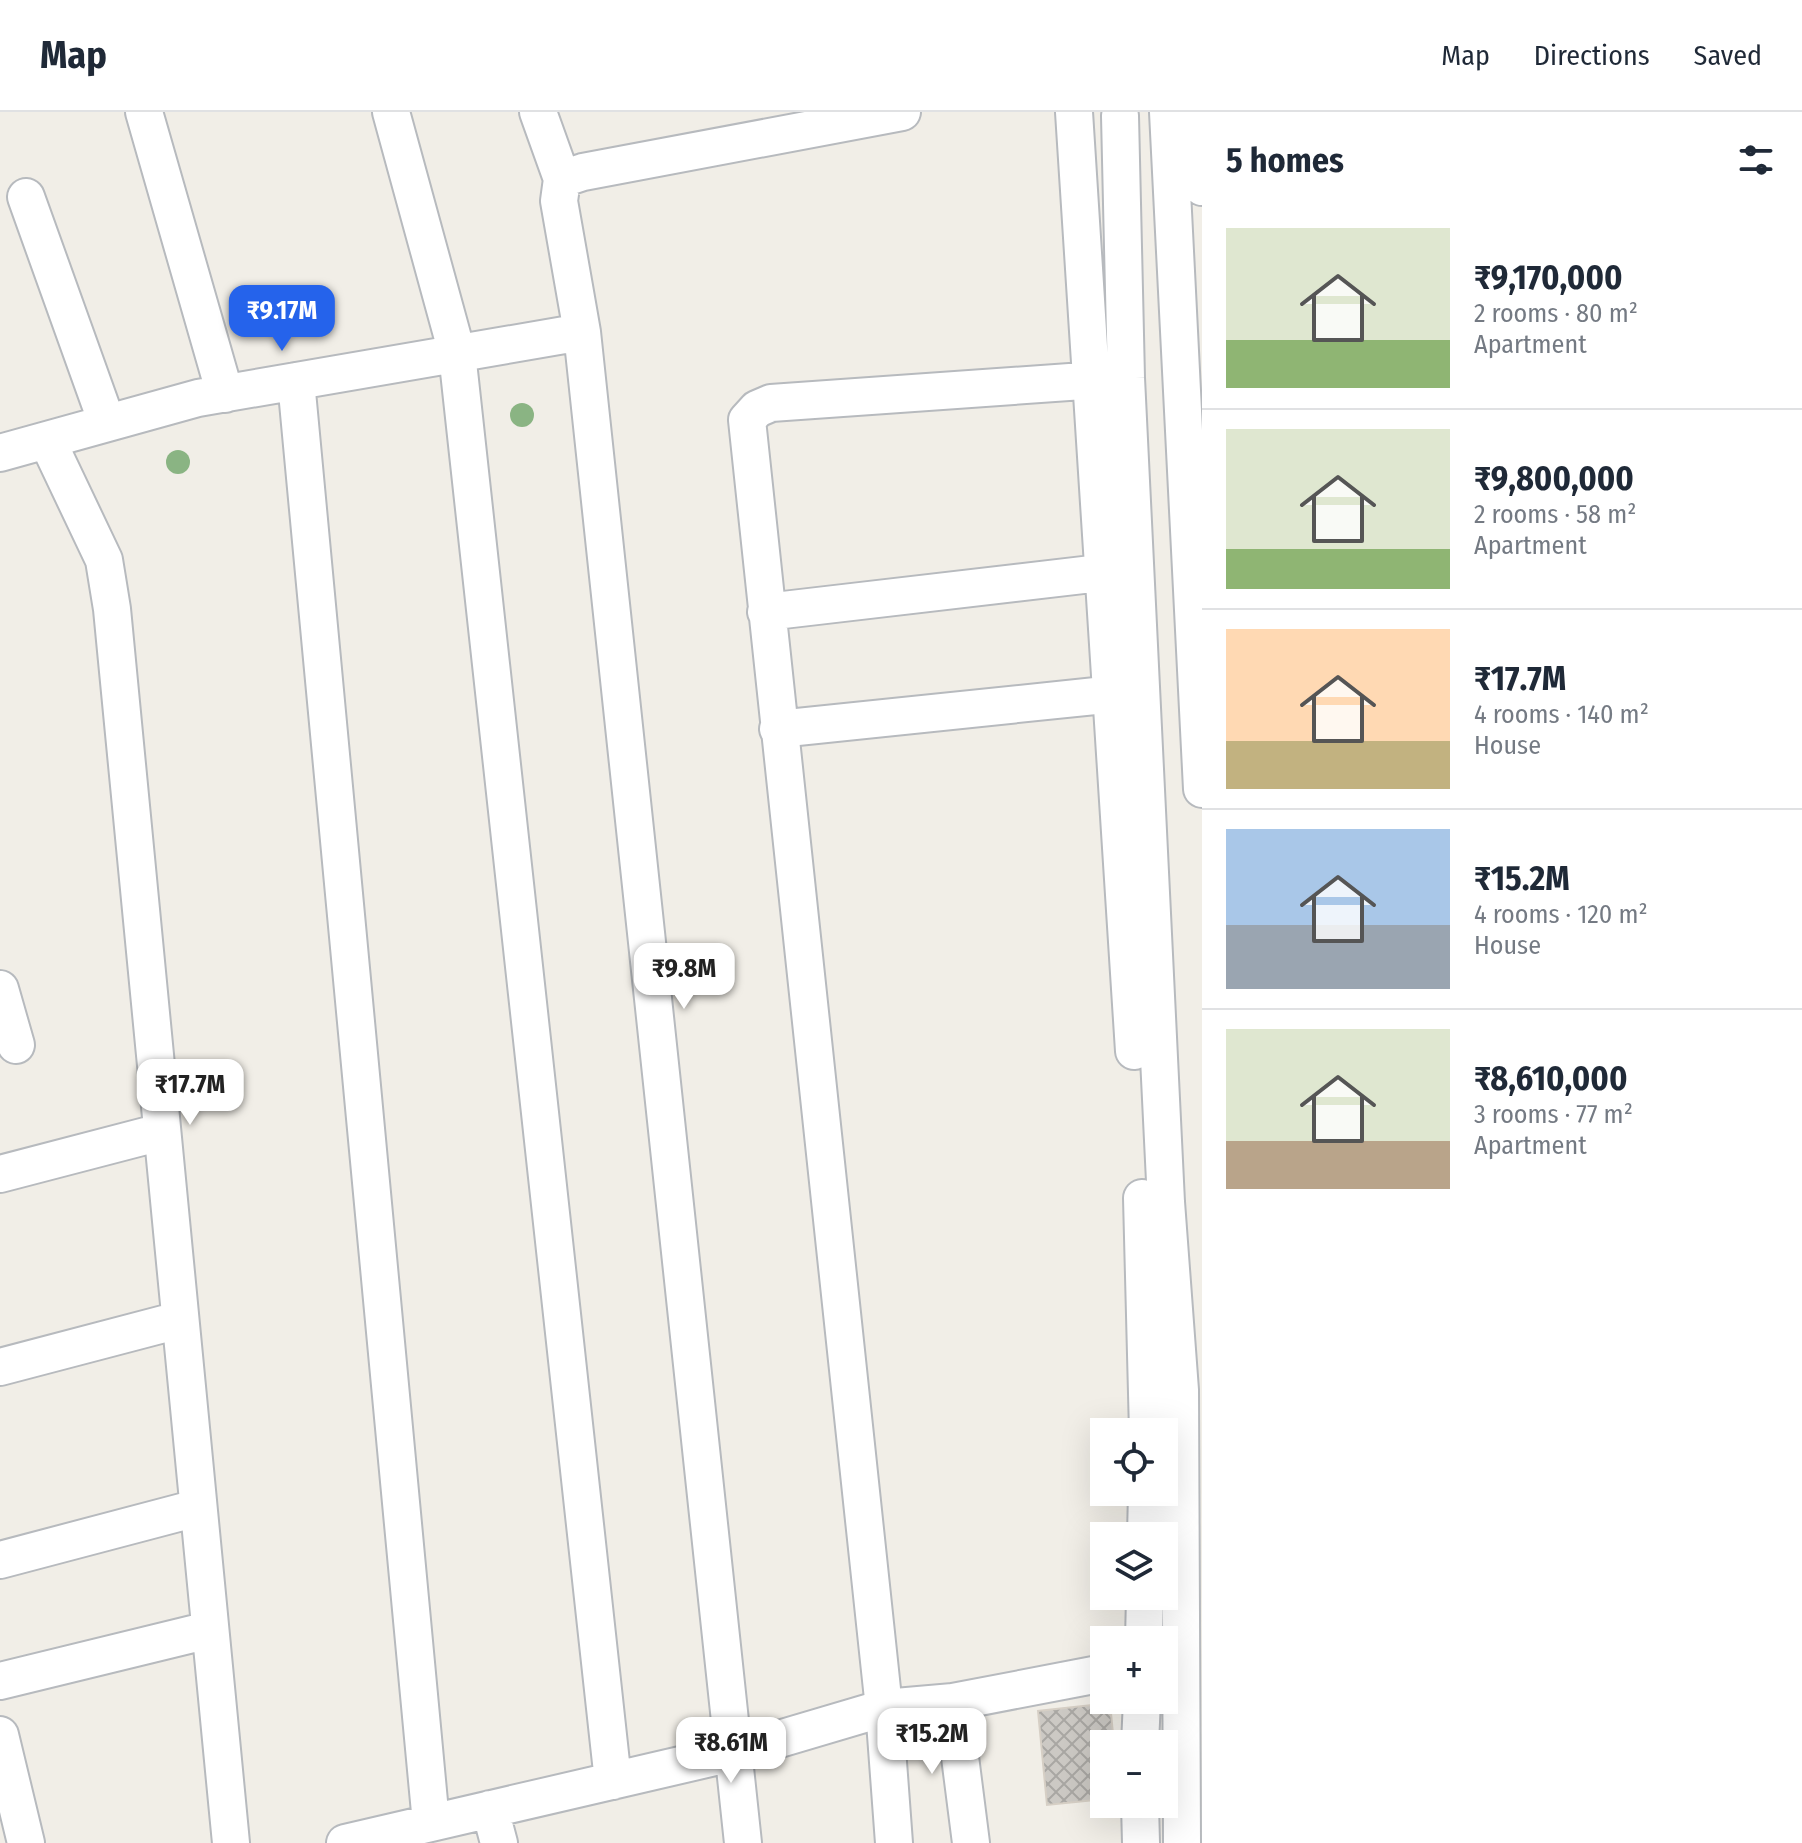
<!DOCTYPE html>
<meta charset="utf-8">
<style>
body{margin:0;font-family:"Fira Sans Condensed",sans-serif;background:#f6f6f7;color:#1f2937;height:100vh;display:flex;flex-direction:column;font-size:30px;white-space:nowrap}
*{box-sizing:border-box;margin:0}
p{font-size:26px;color:#747a83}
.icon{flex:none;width:44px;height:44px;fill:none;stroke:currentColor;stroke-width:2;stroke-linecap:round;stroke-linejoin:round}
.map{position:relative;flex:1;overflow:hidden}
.panel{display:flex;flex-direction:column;background:#fff;width:600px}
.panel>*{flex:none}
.controls{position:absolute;left:1090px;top:1306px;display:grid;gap:16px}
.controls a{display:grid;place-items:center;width:88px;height:88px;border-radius:0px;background:#fff;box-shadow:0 8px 32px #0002;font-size:40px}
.price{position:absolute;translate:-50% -68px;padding:0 18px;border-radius:16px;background:#fff;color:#222;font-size:26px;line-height:52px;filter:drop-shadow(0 2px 4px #0008)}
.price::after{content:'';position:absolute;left:50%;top:48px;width:24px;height:18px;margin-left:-12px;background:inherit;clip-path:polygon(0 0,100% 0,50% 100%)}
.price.active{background:#2563eb;color:#fff}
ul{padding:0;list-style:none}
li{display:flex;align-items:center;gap:24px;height:200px;padding:0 24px}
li+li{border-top:2px solid #e0e1e3}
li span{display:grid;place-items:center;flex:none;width:224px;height:160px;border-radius:0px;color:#555}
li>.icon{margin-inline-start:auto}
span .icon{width:96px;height:96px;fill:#fffc;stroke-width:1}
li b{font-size:34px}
h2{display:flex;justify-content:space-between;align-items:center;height:96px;padding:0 24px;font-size:34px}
header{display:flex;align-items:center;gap:48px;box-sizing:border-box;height:112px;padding:0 40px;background:#fff;border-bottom:2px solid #e0e1e3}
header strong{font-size:38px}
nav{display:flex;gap:44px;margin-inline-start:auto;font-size:28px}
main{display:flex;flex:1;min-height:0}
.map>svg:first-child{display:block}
.building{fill:url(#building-cross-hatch);stroke:#d6cfc5;stroke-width:2}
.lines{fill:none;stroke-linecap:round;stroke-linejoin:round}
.minor-casing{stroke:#b7babe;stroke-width:40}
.minor{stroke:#fff;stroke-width:36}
.tree{fill:#8ab483}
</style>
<header>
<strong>Map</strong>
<nav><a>Map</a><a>Directions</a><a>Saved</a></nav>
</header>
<main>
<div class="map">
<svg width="1202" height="1731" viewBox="0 0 1202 1731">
<defs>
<pattern id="building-cross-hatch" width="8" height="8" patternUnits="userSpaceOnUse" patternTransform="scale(2)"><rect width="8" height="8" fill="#ccc9c4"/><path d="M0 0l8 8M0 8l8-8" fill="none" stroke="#a9a7a3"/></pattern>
</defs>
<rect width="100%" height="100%" fill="#f1eee7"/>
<path class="building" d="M 1110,1591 L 1114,1632 L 1104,1632 L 1104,1687 L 1047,1693 L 1038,1599 Z"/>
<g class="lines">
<g class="minor-casing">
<path id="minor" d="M 144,0 L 225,282
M 391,0 L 457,241 L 613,1669
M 538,0 L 562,67 L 559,89 L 582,220 L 743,1731
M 1074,0 L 1134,939
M 1168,0 L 1202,677
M 1196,0 L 1202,75
M 1120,4 L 1126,266 L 1166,1090 L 1180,1278 L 1182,1731
M 562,67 L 583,60 L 902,0
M 26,85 L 107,311
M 296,269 L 431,1711
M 47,328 L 104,448 L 112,497 L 231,1731
M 0,341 L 198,286 L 582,220
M 766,500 L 1126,458
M 778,617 L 1134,580
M 0,877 L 16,933
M 0,1062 L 161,1020
M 1142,1086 L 1148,1320
M 0,1255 L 179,1208
M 1146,1424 L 1147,1380
M 0,1448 L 197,1396
M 1144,1528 L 1145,1484
M 0,1569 L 209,1518
M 953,1590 L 971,1731
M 0,1623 L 26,1731
M 1140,1632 L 1142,1588
M 1140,1692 L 1141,1731
M 490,1697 L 499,1731
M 345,1731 L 732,1641 L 884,1596 L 953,1590 L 1104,1561
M 894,1731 L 884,1596 L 747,308 L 757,297 L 771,291 L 1126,266"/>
</g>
<use href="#minor" class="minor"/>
</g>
<g class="tree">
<circle cx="522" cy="303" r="12"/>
<circle cx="178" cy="350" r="12"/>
</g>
</svg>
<div class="controls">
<a><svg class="icon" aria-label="locate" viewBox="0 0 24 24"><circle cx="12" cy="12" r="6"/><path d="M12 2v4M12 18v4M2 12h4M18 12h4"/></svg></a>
<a><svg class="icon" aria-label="layers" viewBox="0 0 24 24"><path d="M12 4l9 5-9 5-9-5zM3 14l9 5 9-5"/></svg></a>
<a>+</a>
<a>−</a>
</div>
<b class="price active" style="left:282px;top:241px">₹9.17M</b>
<b class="price" style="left:684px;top:899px">₹9.8M</b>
<b class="price" style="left:190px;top:1015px">₹17.7M</b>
<b class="price" style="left:932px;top:1664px">₹15.2M</b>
<b class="price" style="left:731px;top:1673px">₹8.61M</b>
</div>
<section class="panel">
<h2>5 homes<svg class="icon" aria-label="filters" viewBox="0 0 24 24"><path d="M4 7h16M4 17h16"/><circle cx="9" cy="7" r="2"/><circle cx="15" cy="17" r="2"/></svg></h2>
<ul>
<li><span style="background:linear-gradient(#dfe7d0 70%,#8fb573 0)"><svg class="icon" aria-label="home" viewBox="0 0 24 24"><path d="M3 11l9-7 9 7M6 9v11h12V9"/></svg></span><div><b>₹9,170,000</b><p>2 rooms · 80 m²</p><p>Apartment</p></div></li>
<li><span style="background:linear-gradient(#dfe7d0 75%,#8fb573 0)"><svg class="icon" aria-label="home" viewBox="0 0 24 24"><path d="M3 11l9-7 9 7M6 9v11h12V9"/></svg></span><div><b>₹9,800,000</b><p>2 rooms · 58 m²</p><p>Apartment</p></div></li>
<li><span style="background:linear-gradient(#ffd9b3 70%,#c2b280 0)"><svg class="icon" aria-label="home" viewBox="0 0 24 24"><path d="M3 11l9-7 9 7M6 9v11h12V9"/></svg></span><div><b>₹17.7M</b><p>4 rooms · 140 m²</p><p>House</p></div></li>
<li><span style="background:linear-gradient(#a9c7e8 60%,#9aa5b1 0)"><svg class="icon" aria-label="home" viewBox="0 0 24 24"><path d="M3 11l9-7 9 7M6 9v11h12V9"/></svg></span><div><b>₹15.2M</b><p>4 rooms · 120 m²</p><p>House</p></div></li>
<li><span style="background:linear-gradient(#dfe7d0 70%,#b9a48a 0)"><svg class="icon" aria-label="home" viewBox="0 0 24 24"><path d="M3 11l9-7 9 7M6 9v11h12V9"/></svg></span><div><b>₹8,610,000</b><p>3 rooms · 77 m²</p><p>Apartment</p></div></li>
</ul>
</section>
</main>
